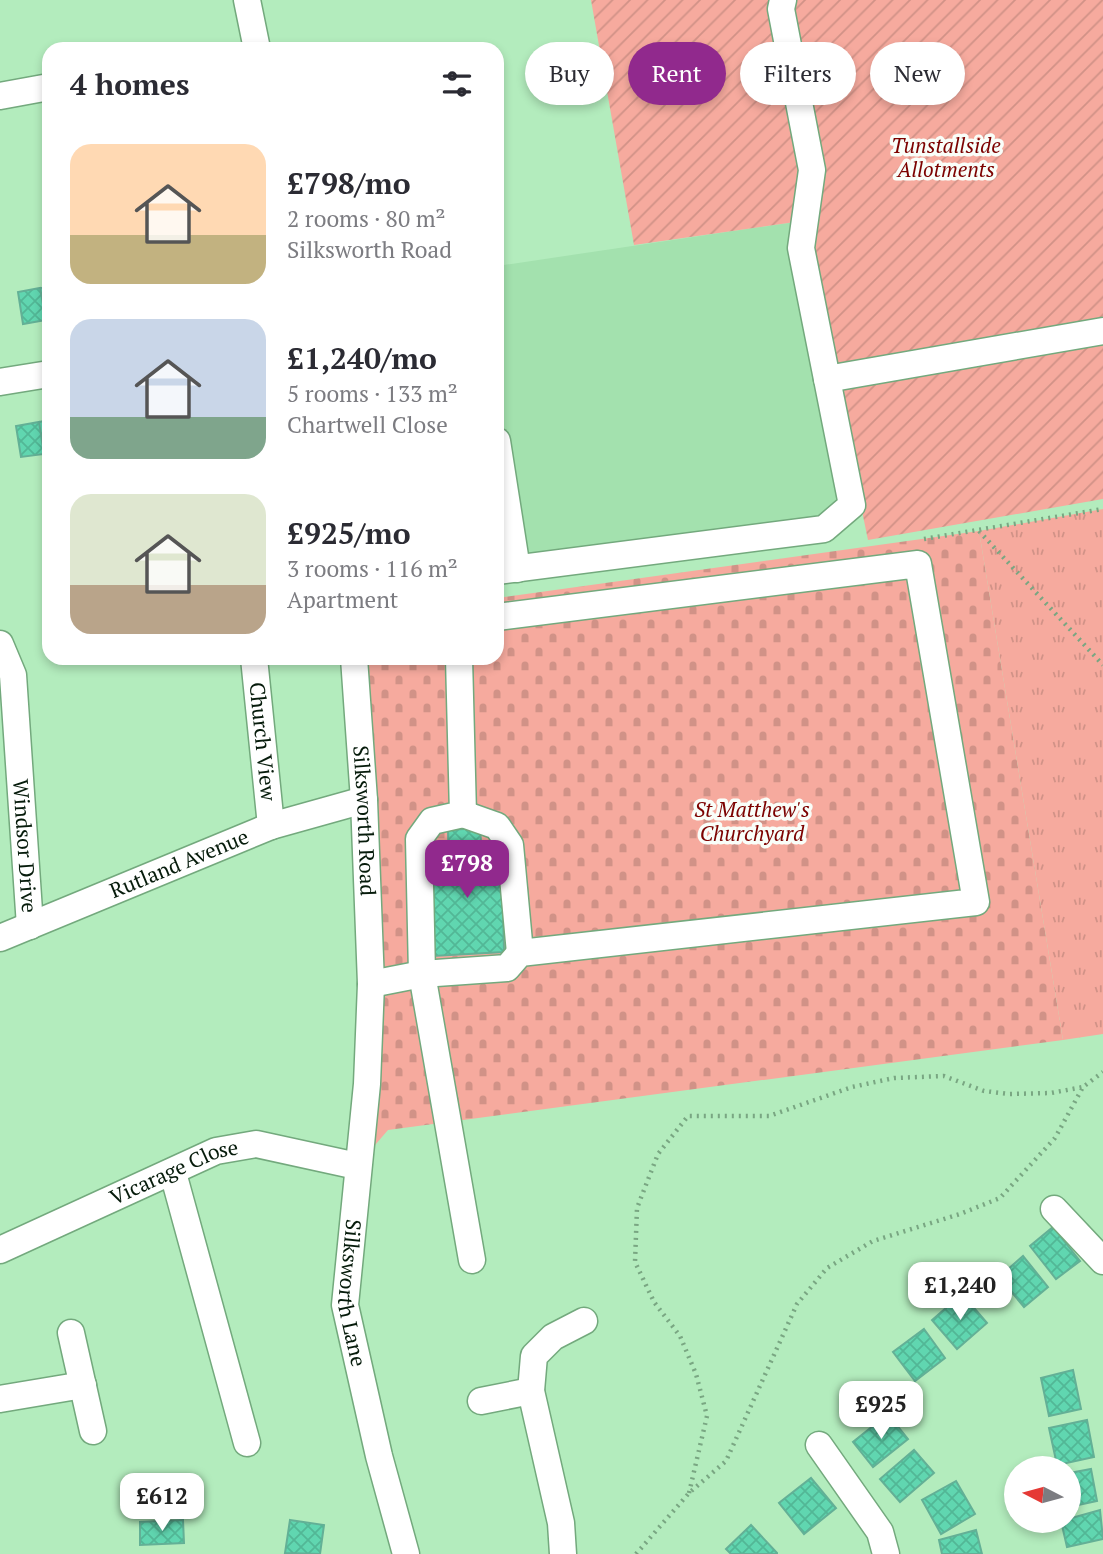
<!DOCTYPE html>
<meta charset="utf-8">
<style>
body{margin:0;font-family:"PT Serif",serif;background:#f7f7f7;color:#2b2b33;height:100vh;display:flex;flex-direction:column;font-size:26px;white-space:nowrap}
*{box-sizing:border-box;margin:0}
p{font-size:23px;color:#7c7c81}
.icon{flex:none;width:38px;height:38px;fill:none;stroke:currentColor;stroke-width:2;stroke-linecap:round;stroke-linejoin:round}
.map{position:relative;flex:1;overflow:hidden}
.drawer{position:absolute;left:42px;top:42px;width:462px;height:623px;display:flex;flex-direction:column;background:#fff;border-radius:21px;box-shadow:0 4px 10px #0003}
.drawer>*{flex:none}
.banner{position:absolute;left:525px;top:42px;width:472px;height:63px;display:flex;gap:14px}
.needle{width:46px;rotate:276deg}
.tools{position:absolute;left:1004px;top:1456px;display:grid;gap:14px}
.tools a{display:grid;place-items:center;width:77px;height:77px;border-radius:50%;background:#fff;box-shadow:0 4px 10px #0003;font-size:35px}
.price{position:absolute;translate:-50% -60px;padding:0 16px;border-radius:14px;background:#fff;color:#222;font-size:23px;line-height:46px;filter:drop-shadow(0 2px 4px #0008)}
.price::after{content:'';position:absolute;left:50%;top:42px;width:21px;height:16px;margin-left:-10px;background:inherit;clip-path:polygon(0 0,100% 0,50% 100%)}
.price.selected{background:#91298d;color:#fff}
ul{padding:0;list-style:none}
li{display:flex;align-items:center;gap:21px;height:175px;padding:0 28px}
li span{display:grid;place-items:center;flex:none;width:196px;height:140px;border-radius:21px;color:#555}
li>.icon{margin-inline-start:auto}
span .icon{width:84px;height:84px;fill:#fffc;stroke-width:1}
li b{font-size:30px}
h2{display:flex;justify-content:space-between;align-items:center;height:84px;padding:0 28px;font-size:30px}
.pill{padding:0 24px;border-radius:32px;background:#fff;box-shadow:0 4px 10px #0003;font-size:24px;line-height:63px}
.pill.selected{background:#91298d;color:#fff}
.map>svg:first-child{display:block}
.built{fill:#a3e1ae}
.cemetery{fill:url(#cemetery-stones)}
.park{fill:url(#park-tufts)}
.garden{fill:url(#garden-furrows)}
.building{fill:url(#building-cross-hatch);stroke:#63b096;stroke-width:2}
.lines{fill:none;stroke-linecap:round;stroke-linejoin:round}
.minor-casing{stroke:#73a97d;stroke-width:29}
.path{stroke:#79a682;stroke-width:4.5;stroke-dasharray:2 5;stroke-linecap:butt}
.minor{stroke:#fff;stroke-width:26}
.labels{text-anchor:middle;stroke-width:7;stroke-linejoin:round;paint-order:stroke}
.park-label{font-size:21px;font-style:italic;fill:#7c0200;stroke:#f9fef9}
.street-label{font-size:21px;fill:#061b0b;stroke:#f9fef9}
</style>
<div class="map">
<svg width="1103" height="1554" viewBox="0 0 1103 1554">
<defs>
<pattern id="cemetery-stones" width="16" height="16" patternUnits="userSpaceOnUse" patternTransform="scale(1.75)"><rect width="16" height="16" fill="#f6aa9e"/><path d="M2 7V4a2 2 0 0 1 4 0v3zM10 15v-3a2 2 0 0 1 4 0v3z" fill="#d19287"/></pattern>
<pattern id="park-tufts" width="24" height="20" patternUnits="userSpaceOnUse" patternTransform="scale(1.75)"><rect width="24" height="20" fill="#f6aa9e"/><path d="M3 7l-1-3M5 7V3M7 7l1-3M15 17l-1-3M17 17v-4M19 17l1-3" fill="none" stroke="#d19287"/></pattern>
<pattern id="garden-furrows" width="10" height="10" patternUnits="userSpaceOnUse" patternTransform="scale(1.75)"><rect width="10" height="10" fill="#f6aa9e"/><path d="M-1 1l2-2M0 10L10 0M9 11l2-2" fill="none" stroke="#d19287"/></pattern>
<pattern id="building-cross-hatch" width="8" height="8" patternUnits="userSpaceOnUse" patternTransform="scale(1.75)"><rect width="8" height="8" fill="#60d6b0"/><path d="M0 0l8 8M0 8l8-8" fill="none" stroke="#52b796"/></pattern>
</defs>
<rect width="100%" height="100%" fill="#b3ecbd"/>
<path class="built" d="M 802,221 L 852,505 L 824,529 L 497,571 L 497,266 Z"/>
<path class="cemetery" d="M 979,531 L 1063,1040 L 388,1130 L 357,1166 L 367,1084 L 354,658 L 497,658 L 497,598 Z"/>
<path class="park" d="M 1103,509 L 1103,1034 L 1063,1040 L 979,531 Z"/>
<path class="garden" d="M 591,0 L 1103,0 L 1103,499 L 868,540 L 802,221 L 634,245 Z"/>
<path class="building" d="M 49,287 L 49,319 L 46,320 L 40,288 Z
M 40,288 L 46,320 L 23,324 L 18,292 Z
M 49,420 L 49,453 L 44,454 L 39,422 Z
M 39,422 L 44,454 L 21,457 L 16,426 Z
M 480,828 L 483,868 L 502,867 L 504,952 L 433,956 L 430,870 L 449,869 L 448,830 Z
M 1053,1227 L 1080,1261 L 1056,1279 L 1030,1246 Z
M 1023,1256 L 1048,1287 L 1024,1307 L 999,1277 Z
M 962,1294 L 987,1323 L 957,1349 L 932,1320 Z
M 924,1329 L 945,1358 L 915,1381 L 893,1352 Z
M 1073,1370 L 1081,1409 L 1049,1416 L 1041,1378 Z
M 888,1414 L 908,1439 L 873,1467 L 853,1442 Z
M 1087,1420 L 1094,1457 L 1057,1465 L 1049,1428 Z
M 914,1450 L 934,1473 L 900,1502 L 880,1479 Z
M 1091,1469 L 1097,1501 L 1069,1507 L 1069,1473 Z
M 811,1478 L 836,1508 L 804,1534 L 779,1503 Z
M 956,1481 L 975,1514 L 941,1534 L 922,1500 Z
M 1100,1510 L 1103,1539 L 1067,1547 L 1061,1521 Z
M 183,1520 L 184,1543 L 140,1545 L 140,1522 Z
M 290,1520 L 324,1525 L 320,1554 L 285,1553 Z
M 751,1525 L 777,1553 L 777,1554 L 731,1554 L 726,1549 Z
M 976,1530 L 982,1554 L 942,1554 L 939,1540 Z"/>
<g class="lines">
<g class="minor-casing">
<g id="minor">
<path d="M 247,0 L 257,49"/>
<path d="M 0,96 L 49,87"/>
<path d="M 827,379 L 1103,331"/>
<path d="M 0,382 L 49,374"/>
<path d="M 497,441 L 517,569"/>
<path d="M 497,571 L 824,529 L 852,505 L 801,248 L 812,170 L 781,9 L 783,0"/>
<path id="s1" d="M 0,644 L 13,675 L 30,926"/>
<path id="s2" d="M 254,658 L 271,826"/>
<path id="s3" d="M 354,658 L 364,800 L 371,984 L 367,1084 L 345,1305 L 379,1456 L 406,1554"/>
<path d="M 459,658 L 463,814 L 432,821 L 419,839 L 422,974 L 472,1260"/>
<path d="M 463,814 L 497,826 L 510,845 L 520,953"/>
<path id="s4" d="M 0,938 L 271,826 L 364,800"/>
<path d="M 371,984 L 422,974 L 507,968 L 520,953 L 976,902 L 918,564 L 497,617"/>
<path d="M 173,1173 L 247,1443"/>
<path d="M 1054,1209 L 1103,1261"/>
<path id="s5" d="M 0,1250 L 216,1151 L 256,1144 L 357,1166"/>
<path d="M 71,1333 L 93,1431"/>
<path d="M 0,1399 L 83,1385"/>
<path d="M 481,1401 L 531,1391"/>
<path d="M 819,1445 L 880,1532 L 886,1554"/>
<path d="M 563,1554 L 561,1523 L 531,1391 L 534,1356 L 553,1337 L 584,1321"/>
</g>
</g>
<path class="path" d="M 979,531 L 1103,665
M 924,539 L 1103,509
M 689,1493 L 707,1416 L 696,1374 L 680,1336 L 654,1302 L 635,1262 L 637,1208 L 658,1154 L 688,1116 L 769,1116 L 852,1087 L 894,1078 L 944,1076 L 984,1091 L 1009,1094 L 1051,1093 L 1083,1087
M 636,1554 L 689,1493 L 726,1461 L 797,1304 L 827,1268 L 873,1241 L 960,1214 L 1000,1198 L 1055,1138 L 1083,1087 L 1103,1072"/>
<use href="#minor" class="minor"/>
</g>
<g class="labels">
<g class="park-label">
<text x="946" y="153">Tunstallside<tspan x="946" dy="24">Allotments</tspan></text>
<text x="752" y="817">St Matthew's<tspan x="752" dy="24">Churchyard</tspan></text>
</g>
<g class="street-label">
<text dy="7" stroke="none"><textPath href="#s2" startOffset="84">Church View</textPath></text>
<text dy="7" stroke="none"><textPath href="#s3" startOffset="163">Silksworth Road</textPath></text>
<text dy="7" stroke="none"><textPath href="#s1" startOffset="205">Windsor Drive</textPath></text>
<text dy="7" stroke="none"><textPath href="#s4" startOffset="194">Rutland Avenue</textPath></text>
<text dy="7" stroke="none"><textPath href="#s5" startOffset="191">Vicarage Close</textPath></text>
<text dy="7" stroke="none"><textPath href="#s3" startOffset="637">Silksworth Lane</textPath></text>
</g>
</g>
</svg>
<div class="tools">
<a><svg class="needle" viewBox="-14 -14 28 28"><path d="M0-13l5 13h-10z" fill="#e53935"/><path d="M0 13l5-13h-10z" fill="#7c7c81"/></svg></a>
</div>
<b class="price selected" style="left:467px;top:900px">£798</b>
<b class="price" style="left:960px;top:1322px">£1,240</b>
<b class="price" style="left:881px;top:1441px">£925</b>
<b class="price" style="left:162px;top:1533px">£612</b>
<div class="banner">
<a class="pill">Buy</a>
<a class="pill selected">Rent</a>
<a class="pill">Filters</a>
<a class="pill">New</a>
</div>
<section class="drawer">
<h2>4 homes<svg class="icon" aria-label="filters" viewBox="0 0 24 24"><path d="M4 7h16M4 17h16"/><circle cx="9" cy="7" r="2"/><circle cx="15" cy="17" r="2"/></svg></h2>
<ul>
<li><span style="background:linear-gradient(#ffd9b3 65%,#c2b280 0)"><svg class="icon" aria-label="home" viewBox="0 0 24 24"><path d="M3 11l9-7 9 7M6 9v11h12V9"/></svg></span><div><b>£798/mo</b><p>2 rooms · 80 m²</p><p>Silksworth Road</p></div></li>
<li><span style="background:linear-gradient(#c9d6e8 70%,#7fa58c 0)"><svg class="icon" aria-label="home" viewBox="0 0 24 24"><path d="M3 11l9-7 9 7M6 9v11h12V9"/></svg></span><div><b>£1,240/mo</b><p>5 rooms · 133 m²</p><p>Chartwell Close</p></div></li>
<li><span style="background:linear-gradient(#dfe7d0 65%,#b9a48a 0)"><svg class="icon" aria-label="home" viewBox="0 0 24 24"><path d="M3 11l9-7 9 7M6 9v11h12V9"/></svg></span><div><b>£925/mo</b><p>3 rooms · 116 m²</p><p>Apartment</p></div></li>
</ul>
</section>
</div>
